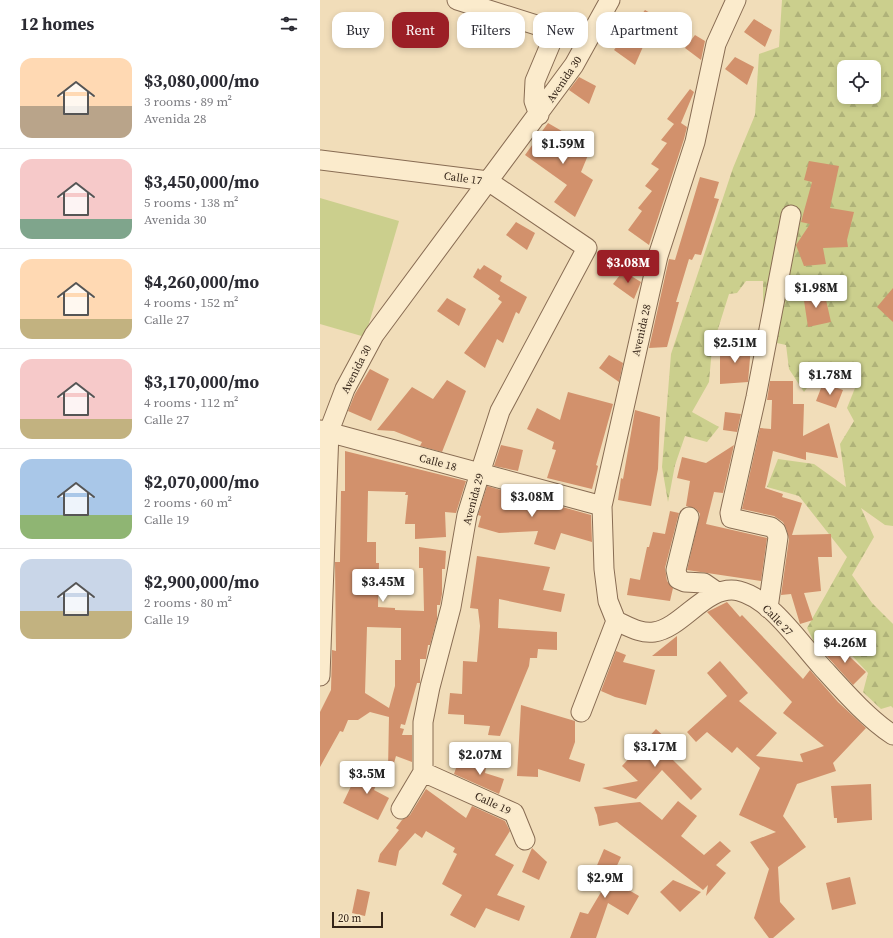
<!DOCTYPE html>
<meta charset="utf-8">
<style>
body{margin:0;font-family:"Source Serif 4",serif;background:#f7f7f7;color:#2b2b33;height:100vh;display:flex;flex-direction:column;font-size:15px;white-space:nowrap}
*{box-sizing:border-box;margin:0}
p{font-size:13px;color:#7c7c81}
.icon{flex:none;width:22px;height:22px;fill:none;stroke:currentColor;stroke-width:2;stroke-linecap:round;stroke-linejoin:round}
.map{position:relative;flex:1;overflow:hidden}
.drawer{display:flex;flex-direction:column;background:#fff;width:320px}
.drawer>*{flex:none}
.top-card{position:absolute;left:12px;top:12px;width:380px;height:36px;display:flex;gap:8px}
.controls{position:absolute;left:517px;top:60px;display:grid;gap:8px}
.controls a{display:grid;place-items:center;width:44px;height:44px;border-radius:8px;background:#fff;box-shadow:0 2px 6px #0003;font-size:20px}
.scale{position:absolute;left:12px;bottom:10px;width:51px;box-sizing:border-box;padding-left:4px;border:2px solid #352519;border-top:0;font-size:11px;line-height:14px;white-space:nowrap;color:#352519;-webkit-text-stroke:3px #f8e8c9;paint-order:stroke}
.price{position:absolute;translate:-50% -34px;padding:0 9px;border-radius:4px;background:#fff;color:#222;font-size:13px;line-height:26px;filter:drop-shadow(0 1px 2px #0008)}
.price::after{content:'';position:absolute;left:50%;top:24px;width:12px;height:9px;margin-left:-6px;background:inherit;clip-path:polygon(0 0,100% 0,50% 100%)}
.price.current{background:#9b1f26;color:#fff}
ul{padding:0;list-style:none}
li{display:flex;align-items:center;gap:12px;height:100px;padding:0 20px}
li+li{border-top:1px solid #e1e1e2}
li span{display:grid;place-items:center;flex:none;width:112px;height:80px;border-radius:12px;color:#555}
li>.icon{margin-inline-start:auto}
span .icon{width:48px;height:48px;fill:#fffc;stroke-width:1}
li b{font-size:17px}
h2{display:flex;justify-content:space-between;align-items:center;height:48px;padding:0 20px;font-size:17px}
.tag{padding:0 14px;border-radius:12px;background:#fff;box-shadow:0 2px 6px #0003;font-size:14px;line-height:36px}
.tag.current{background:#9b1f26;color:#fff}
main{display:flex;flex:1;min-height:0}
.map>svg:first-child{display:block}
.grass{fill:#cbcf8d}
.forest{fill:url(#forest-firs);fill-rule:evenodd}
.building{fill:#d2916c;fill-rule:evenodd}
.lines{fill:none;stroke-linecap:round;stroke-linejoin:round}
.minor-casing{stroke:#886c53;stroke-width:21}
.minor{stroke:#fbebcc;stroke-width:19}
.labels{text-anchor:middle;stroke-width:3.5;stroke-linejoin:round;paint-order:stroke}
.street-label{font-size:11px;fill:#352519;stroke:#f8e8c9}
</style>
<main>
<section class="drawer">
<h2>12 homes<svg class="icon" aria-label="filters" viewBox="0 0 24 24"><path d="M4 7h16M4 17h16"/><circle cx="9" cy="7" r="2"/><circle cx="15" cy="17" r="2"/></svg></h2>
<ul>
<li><span style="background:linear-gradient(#ffd9b3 60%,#b9a48a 0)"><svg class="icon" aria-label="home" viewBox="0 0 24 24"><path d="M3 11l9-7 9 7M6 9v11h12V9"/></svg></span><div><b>$3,080,000/mo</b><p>3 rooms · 89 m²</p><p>Avenida 28</p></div></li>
<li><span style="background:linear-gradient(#f6c9c9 75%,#7fa58c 0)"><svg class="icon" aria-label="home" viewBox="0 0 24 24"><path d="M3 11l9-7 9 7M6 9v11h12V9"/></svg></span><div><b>$3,450,000/mo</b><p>5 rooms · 138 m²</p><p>Avenida 30</p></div></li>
<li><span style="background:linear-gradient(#ffd9b3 75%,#c2b280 0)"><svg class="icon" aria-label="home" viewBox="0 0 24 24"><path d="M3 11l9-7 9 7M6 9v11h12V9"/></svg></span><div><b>$4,260,000/mo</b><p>4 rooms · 152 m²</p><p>Calle 27</p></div></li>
<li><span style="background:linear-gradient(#f6c9c9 75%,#c2b280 0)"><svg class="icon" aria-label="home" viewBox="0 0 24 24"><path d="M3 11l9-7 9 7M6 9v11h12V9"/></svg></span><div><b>$3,170,000/mo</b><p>4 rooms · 112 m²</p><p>Calle 27</p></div></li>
<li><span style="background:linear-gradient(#a9c7e8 70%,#8fb573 0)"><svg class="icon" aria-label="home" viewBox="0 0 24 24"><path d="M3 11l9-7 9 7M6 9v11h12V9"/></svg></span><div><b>$2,070,000/mo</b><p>2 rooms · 60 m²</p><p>Calle 19</p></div></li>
<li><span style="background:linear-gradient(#c9d6e8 65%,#c2b280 0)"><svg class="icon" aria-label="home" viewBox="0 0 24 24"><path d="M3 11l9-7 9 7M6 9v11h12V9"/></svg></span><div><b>$2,900,000/mo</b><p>2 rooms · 80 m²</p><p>Calle 19</p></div></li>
</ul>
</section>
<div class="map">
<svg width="573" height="938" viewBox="0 0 573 938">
<defs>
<pattern id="forest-firs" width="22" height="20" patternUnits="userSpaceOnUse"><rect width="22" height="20" fill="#cbcf8d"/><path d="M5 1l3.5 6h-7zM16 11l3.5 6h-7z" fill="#afb279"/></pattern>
</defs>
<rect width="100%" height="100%" fill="#f1ddb9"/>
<path class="grass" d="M 0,198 L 79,221 L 45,337 L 0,324 Z"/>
<path class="forest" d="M 462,0 L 573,0 L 573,526 L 565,525 L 541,508 L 554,537 L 532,575 L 552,603 L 573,624 L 573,708 L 571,706 L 561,709 L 543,692 L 548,673 L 514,636 L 497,648 L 487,628 L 527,557 L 479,496 L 447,487 L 458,459 L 494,464 L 526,487 L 520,444 L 534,421 L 527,408 L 535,388 L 498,373 L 484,392 L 469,369 L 466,345 L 443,340 L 443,281 L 426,281 L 417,293 L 409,294 L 392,348 L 389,382 L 372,412 L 399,427 L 387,442 L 365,436 L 355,465 L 348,502 L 342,467 L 351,354 L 413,168 L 435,115 L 439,54 L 459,47 ZM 524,67 L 554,67 L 554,97 L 524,97 Z"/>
<path class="building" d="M 325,10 L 344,21 L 336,38 L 329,33 L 315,65 L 294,50 Z
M 434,19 L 452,30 L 445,47 L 424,32 Z
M 375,35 L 385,41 L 381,60 L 365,48 Z
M 415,57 L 434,67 L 427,85 L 405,69 Z
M 259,77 L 276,86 L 269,104 L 249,90 Z
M 370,89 L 374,92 L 361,123 L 367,127 L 364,139 L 329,245 L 308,230 L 322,211 L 318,208 L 332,191 L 325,186 L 339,169 L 331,164 L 347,143 L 341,140 L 354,124 L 347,119 Z
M 228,123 L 271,148 L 261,172 L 273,180 L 255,217 L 234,202 L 247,185 L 205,155 Z
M 489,161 L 519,166 L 510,208 L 534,212 L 527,240 L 528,247 L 503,248 L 506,264 L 484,266 L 476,245 L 490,224 L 481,222 L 492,182 L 484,180 Z
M 380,177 L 399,182 L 394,198 L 399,199 L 381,255 L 375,254 L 372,260 L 369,259 L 356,302 L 359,302 L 347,347 L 329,348 L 349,259 L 355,260 Z
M 196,222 L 215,233 L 207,250 L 186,235 Z
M 164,265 L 182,276 L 180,281 L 207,297 L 199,314 L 196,312 L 183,343 L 177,339 L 165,368 L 144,353 L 182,302 L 178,299 L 180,296 L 153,277 L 158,268 L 160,270 Z
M 303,271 L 321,282 L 314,299 L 293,284 Z
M 573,288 L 573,322 L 557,307 Z
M 504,291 L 511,322 L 488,327 L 483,294 Z
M 127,298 L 146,309 L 139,326 L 117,311 Z
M 400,346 L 431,346 L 428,382 L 400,384 Z
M 289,355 L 303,363 L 299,382 L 279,368 Z
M 50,369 L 69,379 L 51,421 L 28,411 L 35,394 Z
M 127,380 L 146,391 L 122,452 L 100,446 L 102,442 L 74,431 L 57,430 L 92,387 L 113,399 Z
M 450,381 L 473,381 L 473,404 L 484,404 L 483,436 L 509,423 L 518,458 L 486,452 L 486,460 L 453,451 L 445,488 L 463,494 L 462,497 L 482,503 L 472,535 L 511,534 L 512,557 L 498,557 L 501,591 L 484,593 L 493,620 L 480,624 L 471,594 L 461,595 L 469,539 L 466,528 L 463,522 L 454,516 L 422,509 L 440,428 L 451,429 L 452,400 L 447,400 Z
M 503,383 L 523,390 L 516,408 L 496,401 Z
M 248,392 L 293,404 L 276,465 L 278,466 L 272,489 L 227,478 L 236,450 L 232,449 L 234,442 L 207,429 L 217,408 L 240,420 Z
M 315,410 L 340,417 L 338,469 L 331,506 L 298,500 L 301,478 L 303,479 Z
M 405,412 L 421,414 L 417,432 L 403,430 Z
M 181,445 L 203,450 L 198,471 L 174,466 Z
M 414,445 L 403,493 L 394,492 L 386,524 L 447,538 L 441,581 L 367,570 L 380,514 L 376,509 L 366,506 L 370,481 L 357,478 L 362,457 L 386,463 Z
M 25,451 L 146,481 L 136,513 L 125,512 L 126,537 L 95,539 L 95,524 L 85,524 L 88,495 L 85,495 L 86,492 L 48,491 L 47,542 L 56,542 L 56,563 L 59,563 L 58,607 L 75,608 L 75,610 L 104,611 L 103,568 L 99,568 L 99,547 L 126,551 L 125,569 L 122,569 L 122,594 L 120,605 L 117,605 L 117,619 L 110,645 L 108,645 L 106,659 L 100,659 L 100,683 L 97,683 L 85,725 L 81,724 L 80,728 L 84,729 L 82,735 L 92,735 L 92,762 L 76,756 L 72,770 L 68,769 L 69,717 L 50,712 L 38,720 L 28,720 L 23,732 L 20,731 L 0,767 L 0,712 L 11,690 L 12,650 L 16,651 L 15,562 L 20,562 L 21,491 L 25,491 ZM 47,627 L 81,628 L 81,660 L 75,660 L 75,686 L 69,708 L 45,693 Z
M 167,486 L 271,515 L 272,542 L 241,533 L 235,550 L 214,544 L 218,531 L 179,533 L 158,527 L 161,516 L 158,515 Z
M 350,511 L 359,513 L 345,568 L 347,581 L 353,588 L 350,601 L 307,595 L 310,578 L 320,580 L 327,547 L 329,547 L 333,532 L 345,534 Z
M 157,556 L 230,567 L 223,590 L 245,594 L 241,612 L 179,599 L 178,628 L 237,632 L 237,650 L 218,649 L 217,658 L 210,658 L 209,666 L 180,736 L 168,735 L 170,726 L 144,724 L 144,715 L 128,714 L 130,693 L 142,694 L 143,661 L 157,662 L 160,626 L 158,609 L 150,608 Z
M 407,602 L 420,617 L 422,615 L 483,679 L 490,670 L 518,702 L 546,728 L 513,763 L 516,771 L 477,784 L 463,816 L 486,847 L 458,867 L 460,902 L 475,919 L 453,938 L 449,938 L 434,918 L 449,869 L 430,842 L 456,832 L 419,815 L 440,768 L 417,747 L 412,753 L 387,732 L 376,742 L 367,732 L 407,696 L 387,673 L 400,661 L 428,693 L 419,701 L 457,733 L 436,756 L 483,762 L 480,754 L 504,746 L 463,713 L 472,702 L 387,612 Z
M 357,636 L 357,656 L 332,656 Z
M 514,642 L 546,672 L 533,685 L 505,654 Z
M 296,651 L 306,655 L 303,662 L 335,670 L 326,705 L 295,697 L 281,691 Z
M 201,705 L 255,721 L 255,742 L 249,759 L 265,764 L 260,782 L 218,769 L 218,777 L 197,776 Z
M 336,729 L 360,751 L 352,759 L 382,789 L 371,800 L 342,770 L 316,799 L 282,788 L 318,781 L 302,766 Z
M 157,758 L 167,762 L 165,773 L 184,779 L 179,794 L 134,774 L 138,762 L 153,767 Z
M 43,768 L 60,776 L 54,790 L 69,798 L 58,820 L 23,803 L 34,780 L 37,782 Z
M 551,784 L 552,820 L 517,823 L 517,818 L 514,818 L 511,786 Z
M 106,789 L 146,818 L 152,806 L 185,821 L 190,831 L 175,855 L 194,865 L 177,895 L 205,906 L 199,921 L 166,908 L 155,928 L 130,915 L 142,895 L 122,884 L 137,854 L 133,852 L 135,848 L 106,831 L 102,838 L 95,833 L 79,851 L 76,866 L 58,862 L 60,854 L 79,830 L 76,828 L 82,820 L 90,815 Z
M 358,801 L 377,816 L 361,836 L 384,855 L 400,841 L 411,851 L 396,865 L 406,873 L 386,896 L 388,885 L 383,890 L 297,822 L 279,826 L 277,815 L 274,807 L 320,802 L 342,820 Z
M 212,848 L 227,862 L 219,880 L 202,872 Z
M 284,849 L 301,857 L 293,874 L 297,876 L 295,882 L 319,896 L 308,915 L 288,903 L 276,938 L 250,938 L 260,912 L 268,914 L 290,877 L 275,870 Z
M 530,877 L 536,904 L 512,910 L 506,883 Z
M 353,880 L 381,892 L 360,912 L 340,892 Z
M 37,889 L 50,892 L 45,916 L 32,913 Z"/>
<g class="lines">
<g class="minor-casing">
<path id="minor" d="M 137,0 L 267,41
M 219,115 L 214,101 L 215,81 L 236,31
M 0,160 L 168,181 L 267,248 L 180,411 L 160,473 L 147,515 L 131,607 L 110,687 L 103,722 L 103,772
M 0,430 L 282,506
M 369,517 L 356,570 L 358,579 L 365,582 L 384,583 L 397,592
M 448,608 L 458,537 L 456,531 L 451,527 L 411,518 L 410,513 L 436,397 L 471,215
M 296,621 L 288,601 L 284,569 L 282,506 L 338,256 L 375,142 L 396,44 L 416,0
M 296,621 C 308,626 320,634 334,632 C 363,628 387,583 419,591 C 451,599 479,642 501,666 C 522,689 547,718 573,735
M 0,676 L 9,431 L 25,389 L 54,335 L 254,65 L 290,0
M 261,712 L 296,621
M 103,772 L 194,813 L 205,840
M 81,809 L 103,772"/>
</g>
<use href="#minor" class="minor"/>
</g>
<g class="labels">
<g class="street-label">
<text transform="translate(244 79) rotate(-56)" y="4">Avenida 30</text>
<text transform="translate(143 178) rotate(8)" y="4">Calle 17</text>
<text transform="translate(321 330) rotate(-77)" y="4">Avenida 28</text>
<text transform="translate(36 369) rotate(-63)" y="4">Avenida 30</text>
<text transform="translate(118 462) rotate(15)" y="4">Calle 18</text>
<text transform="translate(153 499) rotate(-75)" y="4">Avenida 29</text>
<text transform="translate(458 620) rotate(46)" y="4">Calle 27</text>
<text transform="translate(173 803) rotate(25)" y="4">Calle 19</text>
</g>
</g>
</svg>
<div class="controls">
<a><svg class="icon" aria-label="locate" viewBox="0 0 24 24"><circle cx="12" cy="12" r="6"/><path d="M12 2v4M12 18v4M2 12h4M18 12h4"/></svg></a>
</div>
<div class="scale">20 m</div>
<b class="price" style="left:243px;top:165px">$1.59M</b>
<b class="price current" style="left:308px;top:284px">$3.08M</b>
<b class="price" style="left:496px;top:309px">$1.98M</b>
<b class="price" style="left:415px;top:364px">$2.51M</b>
<b class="price" style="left:510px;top:396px">$1.78M</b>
<b class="price" style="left:212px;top:518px">$3.08M</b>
<b class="price" style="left:63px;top:603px">$3.45M</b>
<b class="price" style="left:525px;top:664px">$4.26M</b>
<b class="price" style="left:335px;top:768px">$3.17M</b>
<b class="price" style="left:160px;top:776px">$2.07M</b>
<b class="price" style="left:47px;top:795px">$3.5M</b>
<b class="price" style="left:285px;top:899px">$2.9M</b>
<div class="top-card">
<a class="tag">Buy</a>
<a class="tag current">Rent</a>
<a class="tag">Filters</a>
<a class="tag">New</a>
<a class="tag">Apartment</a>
</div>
</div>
</main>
